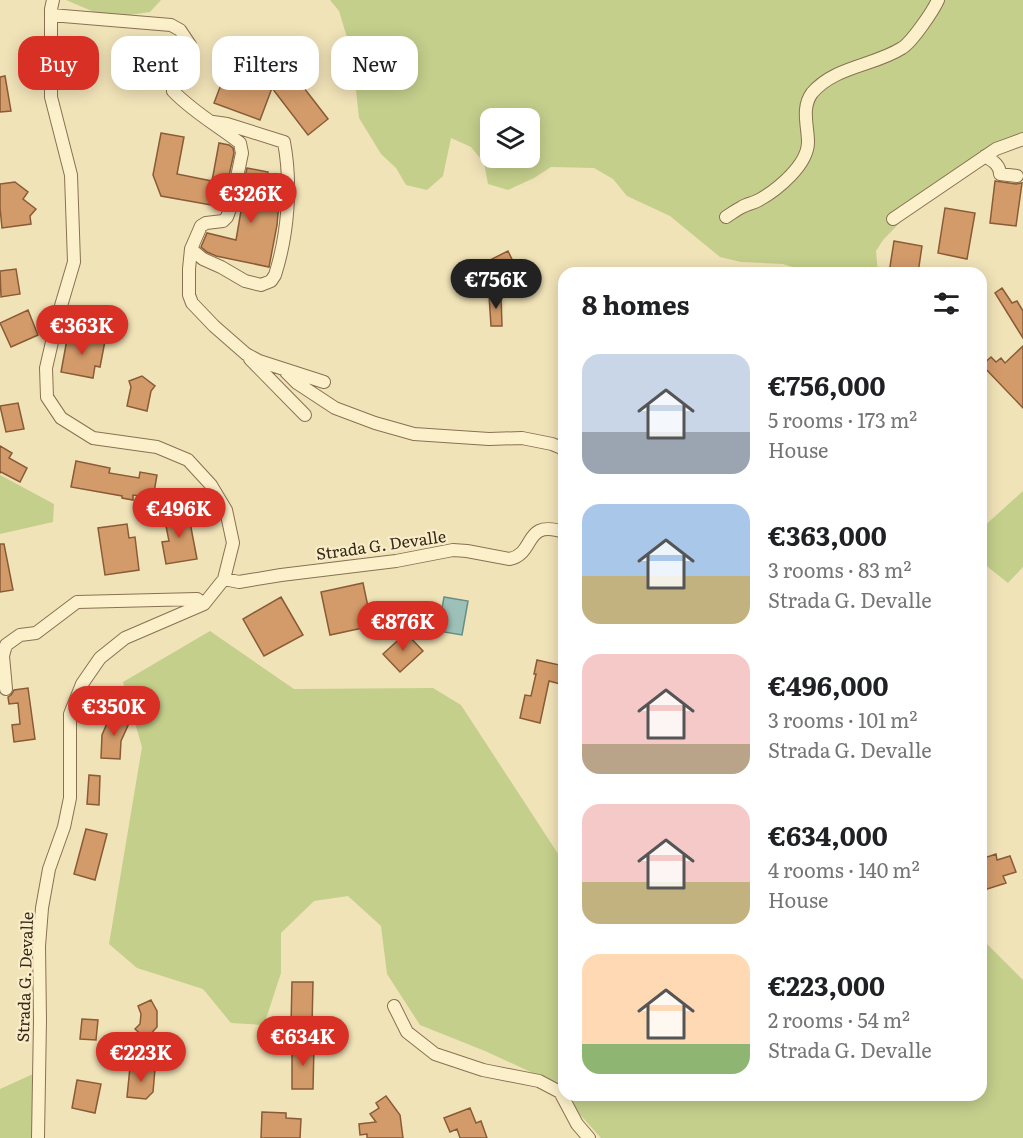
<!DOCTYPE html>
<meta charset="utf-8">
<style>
body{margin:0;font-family:Literata,serif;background:#f6f6f6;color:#202124;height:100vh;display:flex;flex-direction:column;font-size:22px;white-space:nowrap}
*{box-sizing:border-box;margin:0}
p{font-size:20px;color:#757577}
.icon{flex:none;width:33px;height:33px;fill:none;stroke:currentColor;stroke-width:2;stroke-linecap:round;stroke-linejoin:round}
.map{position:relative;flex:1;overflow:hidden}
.side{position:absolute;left:558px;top:267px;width:429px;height:834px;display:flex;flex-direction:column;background:#fff;border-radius:18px;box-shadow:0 3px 15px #0003}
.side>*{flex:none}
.banner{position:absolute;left:18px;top:36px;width:450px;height:54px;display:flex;gap:12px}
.controls{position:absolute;left:480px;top:108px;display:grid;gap:12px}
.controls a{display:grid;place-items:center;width:60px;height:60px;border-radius:12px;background:#fff;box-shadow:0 3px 15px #0003;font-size:30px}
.price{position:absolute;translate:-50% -51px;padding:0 14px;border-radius:21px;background:#d93025;color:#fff;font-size:20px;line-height:39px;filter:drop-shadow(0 2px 3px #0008)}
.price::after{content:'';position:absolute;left:50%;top:36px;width:18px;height:14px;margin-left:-9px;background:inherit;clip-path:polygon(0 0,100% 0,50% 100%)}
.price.on{background:#222;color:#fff}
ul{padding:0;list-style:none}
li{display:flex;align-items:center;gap:18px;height:150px;padding:0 24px}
li span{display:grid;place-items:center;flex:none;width:168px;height:120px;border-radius:18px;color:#555}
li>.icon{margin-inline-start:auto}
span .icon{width:72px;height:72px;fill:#fffc;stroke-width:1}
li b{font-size:26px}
h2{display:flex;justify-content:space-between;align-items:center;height:72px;padding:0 24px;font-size:26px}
.tag{padding:0 21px;border-radius:18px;background:#fff;box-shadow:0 3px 15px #0003;font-size:21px;line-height:54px}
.tag.on{background:#d93025;color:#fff}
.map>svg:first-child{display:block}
.green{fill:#c4cf8c;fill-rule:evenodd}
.water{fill:#9dc1b8;stroke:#658e86;stroke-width:1.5}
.building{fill:#d39b6a;stroke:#895b36;stroke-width:1.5}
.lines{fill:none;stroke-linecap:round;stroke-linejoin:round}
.minor-casing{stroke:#887152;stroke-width:14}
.minor{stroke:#fcf0cb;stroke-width:12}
.labels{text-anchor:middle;stroke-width:4.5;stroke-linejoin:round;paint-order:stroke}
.street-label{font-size:16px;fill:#352819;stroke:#f8edc8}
</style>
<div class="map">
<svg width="1023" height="1138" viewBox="0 0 1023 1138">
<rect width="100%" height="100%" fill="#f1e3b8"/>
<path class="green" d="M 66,0 L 161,0 L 150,12 L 108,18 Z
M 330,0 L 1023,0 L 1023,132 L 976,156 L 914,208 L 883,240 L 876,251 L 878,273 L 812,273 L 783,264 L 741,262 L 720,257 L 670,216 L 627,196 L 613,179 L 594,168 L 551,167 L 534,178 L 508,190 L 488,184 L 484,163 L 471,147 L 451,138 L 443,176 L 427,190 L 406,185 L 396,168 L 381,154 L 359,118 L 352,54 L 339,11 ZM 490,118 L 530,118 L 530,158 L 490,158 Z
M 0,475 L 54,504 L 53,522 L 0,534 Z
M 1023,491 L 1023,567 L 1008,583 L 984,564 L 981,556 L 981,529 Z
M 210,631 L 294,689 L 433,688 L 461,705 L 564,863 L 564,1095 L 981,1095 L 981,938 L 1023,980 L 1023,1138 L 601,1138 L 550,1081 L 485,1051 L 420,1025 L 387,974 L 381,926 L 348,896 L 314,901 L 281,933 L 281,973 L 264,1025 L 231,1023 L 203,989 L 137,968 L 109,944 L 142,747 L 123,682 Z
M 33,1074 L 33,1138 L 0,1138 L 0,1089 Z"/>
<path class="water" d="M 444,597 L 468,601 L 462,635 L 438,631 Z"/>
<path class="building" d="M 273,48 L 328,119 L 308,135 L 272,88 L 260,120 L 214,103 L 230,61 L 247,67 Z
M 5,76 L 11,111 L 0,112 L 0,77 Z
M 161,133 L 184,137 L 177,174 L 212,181 L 219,143 L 229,145 L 233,148 L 234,153 L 222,207 L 161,196 L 153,175 Z
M 247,168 L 268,172 L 265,189 L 280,191 L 277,225 L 269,267 L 216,256 L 207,252 L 201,247 L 207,233 L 236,240 L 241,211 L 238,210 Z
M 995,181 L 1016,184 L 1022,183 L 1016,226 L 990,223 Z
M 15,182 L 28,192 L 23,199 L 36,209 L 30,216 L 31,224 L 2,228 L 0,208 L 0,184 Z
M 945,208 L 975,213 L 967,259 L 938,253 Z
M 894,241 L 922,246 L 918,273 L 889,273 Z
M 508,251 L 520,276 L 495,287 L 484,263 Z
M 16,269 L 20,294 L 1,297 L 0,271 Z
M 1002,288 L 1012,303 L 1017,301 L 1023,311 L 1023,338 L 995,293 Z
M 489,295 L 501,295 L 502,326 L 491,326 Z
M 28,310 L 38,335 L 11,347 L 0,323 Z
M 68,334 L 105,341 L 100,367 L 95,366 L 93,378 L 61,372 Z
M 1023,346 L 1023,408 L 982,365 L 991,357 L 996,362 L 1001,358 L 1005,363 Z
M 142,376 L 155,386 L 151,391 L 147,411 L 127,406 L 131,387 L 129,381 Z
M 18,403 L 24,429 L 6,432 L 0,406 Z
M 0,446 L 12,453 L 9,458 L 27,468 L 20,482 L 1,472 L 0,473 Z
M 76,461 L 110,468 L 109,473 L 139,478 L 140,472 L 157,475 L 153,498 L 133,495 L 133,500 L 122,498 L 122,496 L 71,487 Z
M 188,512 L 197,559 L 166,564 L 162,542 L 169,541 L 164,516 Z
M 127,524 L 129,538 L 135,537 L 139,570 L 105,575 L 98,528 Z
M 0,544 L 4,544 L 13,590 L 0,592 Z
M 363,583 L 372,626 L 330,635 L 321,592 Z
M 281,597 L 303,635 L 264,656 L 243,619 Z
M 406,633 L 423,651 L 400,672 L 383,654 Z
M 537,660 L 564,666 L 564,685 L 549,681 L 540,723 L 520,718 L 525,695 L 531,696 L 536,674 L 534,674 Z
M 28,688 L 35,739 L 14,742 L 12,725 L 20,724 L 18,703 L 9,704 L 8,697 L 11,695 L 14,690 Z
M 112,712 L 130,721 L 121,741 L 120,759 L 101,758 L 102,735 Z
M 89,775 L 100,776 L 99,805 L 87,804 Z
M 86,829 L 107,834 L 95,880 L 74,874 Z
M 996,854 L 997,860 L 1010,856 L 1016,872 L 1003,876 L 1006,883 L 981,891 L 981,859 Z
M 292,982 L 313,982 L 312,1026 L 291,1025 Z
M 151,1000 L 157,1011 L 157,1027 L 146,1039 L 135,1029 L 140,1024 L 141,1014 L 138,1006 Z
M 82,1019 L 98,1020 L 96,1040 L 80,1039 Z
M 292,1045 L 314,1045 L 313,1089 L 292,1089 Z
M 130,1067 L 155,1069 L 153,1092 L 146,1099 L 127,1097 Z
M 77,1080 L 101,1084 L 95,1113 L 72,1108 Z
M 386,1096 L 400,1115 L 403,1138 L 367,1138 L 367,1134 L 360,1135 L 359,1124 L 376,1122 L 370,1114 L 379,1108 L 376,1103 Z
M 470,1108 L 476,1123 L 481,1121 L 487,1138 L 460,1138 L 457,1129 L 450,1132 L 444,1118 Z
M 262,1112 L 286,1113 L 286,1118 L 301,1119 L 300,1138 L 261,1138 Z"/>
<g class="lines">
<g class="minor-casing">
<path id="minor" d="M 51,15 L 171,25 L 180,30 L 190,45 L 173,91 C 193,112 217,125 240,143 L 242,153 L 231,206 L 227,217 L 223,221 L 206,223 L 201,226 L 191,249 L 189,269 L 189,295 L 192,303 L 214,326 L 246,354 L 259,361 L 324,382
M 985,156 C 993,161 1000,165 1000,174 L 1017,176
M 726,217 C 731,214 736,210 742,207 C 747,204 754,203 759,200 C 777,190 808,165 808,142 C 808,126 801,108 812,93 C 835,66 874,66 902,48 C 912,42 933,11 938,0
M 893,219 L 996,149 L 1023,139
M 191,249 L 203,259 L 221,267 L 245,281 L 261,285 L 271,281 L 275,275 C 288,234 292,185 284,142 L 227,124 L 213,122
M 250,359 L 305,415
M 286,372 L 297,383 L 335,408 L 375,423 L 414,434 L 489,439 L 522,438 L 552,444 L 564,449
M 224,579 L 239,582 L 281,575 L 396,561 L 453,550 L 467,551 L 510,559 C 536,553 523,519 564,532
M 6,689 L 3,656 L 6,645 L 20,635 L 36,633 L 77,602 L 197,599 L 204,604
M 394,1006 L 407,1032 L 435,1054 L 483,1070 L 539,1081 L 560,1092 L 577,1124 L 589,1138
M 38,1138 L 40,1020 L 39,946 L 42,908 L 49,869 L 64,827 L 70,798 L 70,714 L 82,684 L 100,658 L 125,638 L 204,604 L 224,579 L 233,543 L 226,510 L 211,485 L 188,460 L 157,447 L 93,438 L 61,418 L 47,397 L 46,368 L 58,316 L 74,262 L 71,175 L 51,97 L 51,9 L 53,0"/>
</g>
<use href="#minor" class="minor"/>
</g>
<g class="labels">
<g class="street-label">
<text transform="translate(381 545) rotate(-8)" y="6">Strada G. Devalle</text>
<text transform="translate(25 977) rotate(-88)" y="6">Strada G. Devalle</text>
</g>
</g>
</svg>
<div class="controls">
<a><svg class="icon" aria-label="layers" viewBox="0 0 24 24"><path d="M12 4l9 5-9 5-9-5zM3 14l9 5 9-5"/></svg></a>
</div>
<b class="price" style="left:251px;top:224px">€326K</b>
<b class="price on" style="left:496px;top:310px">€756K</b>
<b class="price" style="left:82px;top:356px">€363K</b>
<b class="price" style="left:179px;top:539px">€496K</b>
<b class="price" style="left:403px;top:652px">€876K</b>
<b class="price" style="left:114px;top:737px">€350K</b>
<b class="price" style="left:303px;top:1067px">€634K</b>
<b class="price" style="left:141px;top:1083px">€223K</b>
<div class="banner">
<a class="tag on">Buy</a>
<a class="tag">Rent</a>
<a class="tag">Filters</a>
<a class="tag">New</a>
</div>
<section class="side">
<h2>8 homes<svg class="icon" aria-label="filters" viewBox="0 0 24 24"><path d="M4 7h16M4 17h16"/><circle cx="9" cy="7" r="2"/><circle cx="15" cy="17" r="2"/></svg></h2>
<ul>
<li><span style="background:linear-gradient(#c9d6e8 65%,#9aa5b1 0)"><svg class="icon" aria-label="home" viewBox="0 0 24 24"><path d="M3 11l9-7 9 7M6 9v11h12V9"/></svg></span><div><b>€756,000</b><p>5 rooms · 173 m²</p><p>House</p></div></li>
<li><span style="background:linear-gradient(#a9c7e8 60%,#c2b280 0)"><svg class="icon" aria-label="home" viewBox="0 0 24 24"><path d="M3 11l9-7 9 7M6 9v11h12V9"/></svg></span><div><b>€363,000</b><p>3 rooms · 83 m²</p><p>Strada G. Devalle</p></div></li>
<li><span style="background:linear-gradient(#f6c9c9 75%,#b9a48a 0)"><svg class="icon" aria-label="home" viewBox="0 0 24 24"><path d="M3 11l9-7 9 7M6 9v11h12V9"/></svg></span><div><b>€496,000</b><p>3 rooms · 101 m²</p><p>Strada G. Devalle</p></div></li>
<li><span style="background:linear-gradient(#f6c9c9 65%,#c2b280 0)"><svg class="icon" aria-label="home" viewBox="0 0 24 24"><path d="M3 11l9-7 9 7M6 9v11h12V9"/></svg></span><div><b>€634,000</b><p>4 rooms · 140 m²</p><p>House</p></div></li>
<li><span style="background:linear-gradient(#ffd9b3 75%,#8fb573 0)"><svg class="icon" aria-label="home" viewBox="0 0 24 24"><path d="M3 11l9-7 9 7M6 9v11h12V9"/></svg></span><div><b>€223,000</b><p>2 rooms · 54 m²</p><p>Strada G. Devalle</p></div></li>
</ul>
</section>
</div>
